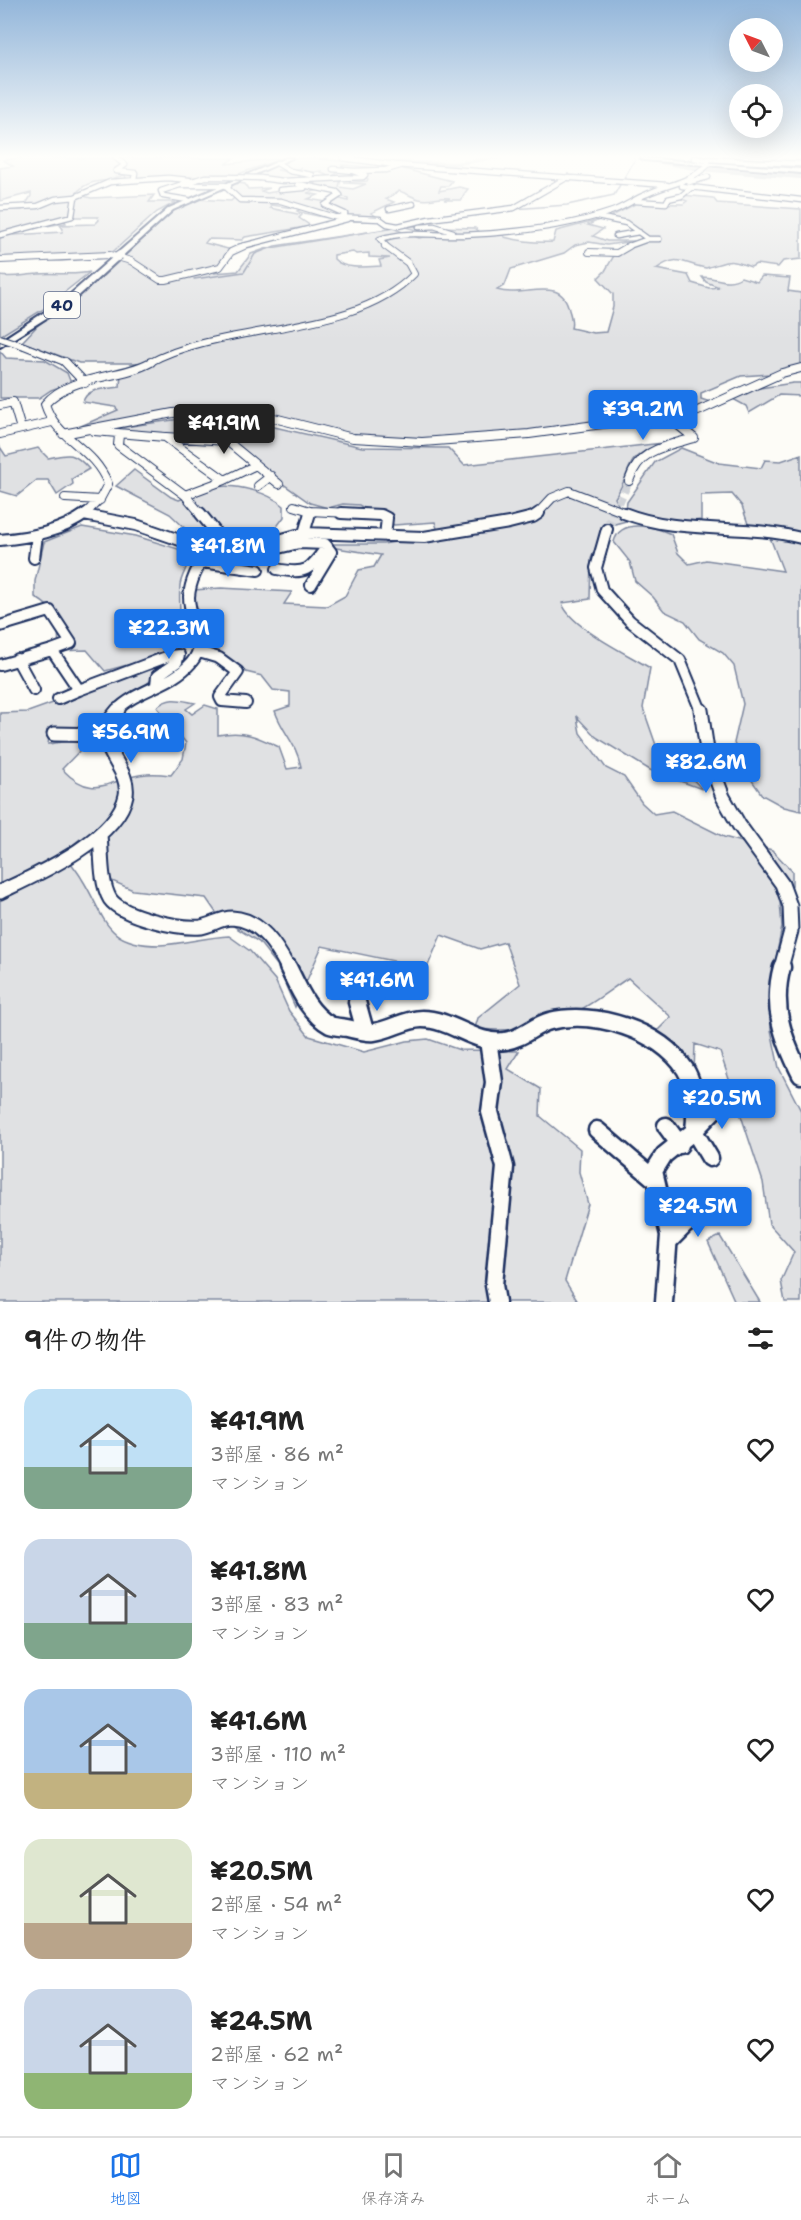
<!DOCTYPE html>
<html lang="ja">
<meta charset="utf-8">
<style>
body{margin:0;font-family:"Shantell Sans","Klee One",sans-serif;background:#f6f6f6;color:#222;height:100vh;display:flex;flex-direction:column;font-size:22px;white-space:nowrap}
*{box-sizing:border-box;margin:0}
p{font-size:20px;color:#767676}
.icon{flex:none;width:33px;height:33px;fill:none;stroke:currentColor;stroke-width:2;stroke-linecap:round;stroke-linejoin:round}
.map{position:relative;height:1302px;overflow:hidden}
.drawer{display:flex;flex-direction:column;background:#fff;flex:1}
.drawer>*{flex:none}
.needle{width:39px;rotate:312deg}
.tools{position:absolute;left:729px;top:18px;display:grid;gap:12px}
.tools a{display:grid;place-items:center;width:54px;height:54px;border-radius:50%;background:#fff;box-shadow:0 6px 24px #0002;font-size:30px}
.price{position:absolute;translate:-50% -51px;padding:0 14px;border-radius:6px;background:#1a73e8;color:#fff;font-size:20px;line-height:39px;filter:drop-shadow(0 2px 3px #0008)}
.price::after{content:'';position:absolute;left:50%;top:36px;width:18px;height:14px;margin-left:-9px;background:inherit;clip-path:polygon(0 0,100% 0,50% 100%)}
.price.selected{background:#222;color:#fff}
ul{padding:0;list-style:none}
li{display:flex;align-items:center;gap:18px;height:150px;padding:0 24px}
li span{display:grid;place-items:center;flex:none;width:168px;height:120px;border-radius:18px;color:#555}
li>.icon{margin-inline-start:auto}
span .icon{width:72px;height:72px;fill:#fffc;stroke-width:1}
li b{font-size:26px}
h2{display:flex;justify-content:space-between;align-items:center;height:72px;padding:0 24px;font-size:26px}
.tabs{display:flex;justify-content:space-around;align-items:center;height:84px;border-top:2px solid #e0e0e0;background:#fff;font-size:16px;color:#767676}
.tabs a{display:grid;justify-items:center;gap:3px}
.tabs .selected{color:#1a73e8}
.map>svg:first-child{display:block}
.green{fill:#e0e1e3;stroke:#7e88a0;stroke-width:1.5;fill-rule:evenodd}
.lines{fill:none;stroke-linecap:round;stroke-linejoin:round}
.stream{stroke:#76819c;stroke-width:1.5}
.river{fill:#b3b8c5;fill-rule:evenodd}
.minor-tunnel-far1{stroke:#d0d3d8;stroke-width:8;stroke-dasharray:8 4;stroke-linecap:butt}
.minor-tunnel{stroke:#d0d3d8;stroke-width:10;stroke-dasharray:10 5;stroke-linecap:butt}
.minor-far5-casing{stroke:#1b2f5e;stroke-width:7}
.minor-far4-casing{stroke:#1b2f5e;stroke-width:8}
.minor-far3-casing{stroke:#1b2f5e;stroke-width:10}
.minor-far2-casing{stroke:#1b2f5e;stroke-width:14}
.minor-far1-casing{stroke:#1b2f5e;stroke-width:17}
.minor-casing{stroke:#1b2f5e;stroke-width:21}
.major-casing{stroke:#1b2f5e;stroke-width:4}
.minor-far5{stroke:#fdfcf7;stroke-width:4.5}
.minor-far4{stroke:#fdfcf7;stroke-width:6}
.minor-far3{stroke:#fdfcf7;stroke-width:8}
.minor-far2{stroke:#fdfcf7;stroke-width:10}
.minor-far1{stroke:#fdfcf7;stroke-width:13}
.minor{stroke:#fdfcf7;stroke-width:16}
.major{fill:#fdfcf7;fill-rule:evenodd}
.minor-bridge-far1-casing{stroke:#1b2f5e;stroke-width:7;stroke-linecap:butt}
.minor-bridge-casing{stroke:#1b2f5e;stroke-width:8;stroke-linecap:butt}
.major-bridge-casing{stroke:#1b2f5e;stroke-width:10;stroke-linecap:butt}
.minor-bridge-far1{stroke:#fdfcf7;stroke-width:4.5}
.minor-bridge{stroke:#fdfcf7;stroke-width:6}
.major-bridge{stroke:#fdfcf7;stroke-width:8}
.labels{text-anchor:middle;stroke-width:4.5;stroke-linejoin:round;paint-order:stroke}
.shield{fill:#fdfcf7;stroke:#5f6c8c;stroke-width:1.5}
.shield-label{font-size:16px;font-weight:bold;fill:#1b2f5e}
</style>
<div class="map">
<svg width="801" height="1302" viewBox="0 0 801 1302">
<rect width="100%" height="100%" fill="#fdfcf7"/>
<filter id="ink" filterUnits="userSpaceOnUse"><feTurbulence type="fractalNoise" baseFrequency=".0167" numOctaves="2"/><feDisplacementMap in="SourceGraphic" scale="12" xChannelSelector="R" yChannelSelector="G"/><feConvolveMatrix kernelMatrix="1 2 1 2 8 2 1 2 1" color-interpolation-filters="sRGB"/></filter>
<g filter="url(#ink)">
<path class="green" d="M 20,158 L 234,158 L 225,164 L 283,158 L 233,176 L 126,179 L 125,175 L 114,178 L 121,180 C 105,181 86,179 76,194 L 91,198 L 154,195 L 149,202 L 176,202 L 157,212 L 106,258 L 61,261 L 13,259 L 0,263 L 0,210 L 22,210 L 31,196 L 31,193 L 0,201 L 0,168 L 13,166 L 3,160 ZM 74,217 L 98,217 L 99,220 L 95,224 L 60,225 L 63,229 L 62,232 L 14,235 L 14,231 L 66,223 L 64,220 Z
M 294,158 L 329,158 L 319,159 L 374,164 L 380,168 L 342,165 L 345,169 L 334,175 L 352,176 L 332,177 L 321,173 L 322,171 L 307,173 L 298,170 L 302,167 L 295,171 L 277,170 L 304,175 L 289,181 L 245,177 Z
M 399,165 L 430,169 L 434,170 L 409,167 L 404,169 L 452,181 L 448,186 L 441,186 L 439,191 L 459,187 L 468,189 L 464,194 L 462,200 L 444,200 L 450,198 C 439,196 430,202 419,199 C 412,197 406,193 399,191 L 386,199 L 394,202 L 371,213 L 379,218 C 354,226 324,217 299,212 L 297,211 L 301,209 L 271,205 L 270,208 L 302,215 L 299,218 L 311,226 L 245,237 L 242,240 L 208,239 L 205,243 L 232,250 L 226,254 L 221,269 L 214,273 L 238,271 L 251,254 L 265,249 L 392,228 L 419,238 L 434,235 L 402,226 L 475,228 L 480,232 L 505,232 L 504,237 C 520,241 536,243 553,242 L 556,231 L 599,220 L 588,225 L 603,229 L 593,236 L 607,241 L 634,241 L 607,245 L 589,242 L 575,245 L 564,253 L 511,269 L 505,285 L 497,290 C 523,299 562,274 569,310 C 571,316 573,322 571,328 L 593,333 L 606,332 L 613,307 L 613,294 L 598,278 L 605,271 L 616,252 L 645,239 L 645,235 L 631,225 L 613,221 L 610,217 L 637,203 L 683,204 L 687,201 L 679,198 L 682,195 L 713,198 L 717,203 L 801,209 L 801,259 L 783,261 L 778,267 L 756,264 L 751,267 C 728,258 729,261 706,268 C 682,264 678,253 656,269 L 688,275 L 692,283 L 709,288 L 719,287 L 706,282 L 702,277 C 717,277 728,286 741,277 L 757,282 L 762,276 L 790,278 L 788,291 L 801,293 L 801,366 L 771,374 L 741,376 L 701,393 L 701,399 L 710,402 C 645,425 559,429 490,434 C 453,437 414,442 377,438 C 326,432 277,410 226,408 C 177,406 129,420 81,426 L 118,410 L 115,407 L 83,402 C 87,387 107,389 120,387 L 121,373 L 135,368 L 138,363 L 79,363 L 22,342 L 37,326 L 102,277 L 176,208 L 195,199 L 231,201 L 234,198 L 224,189 L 237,183 L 245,184 L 248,189 L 270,188 L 261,191 L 267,193 L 303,187 L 319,190 L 307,193 L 318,195 L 308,199 L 327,202 L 337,198 L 348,201 L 348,198 C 339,197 323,188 309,186 L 316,183 L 312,180 L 341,179 L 339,187 L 353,189 L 366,184 L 344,183 L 367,181 L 368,179 L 359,175 L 367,171 L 391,169 ZM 353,252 L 356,254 L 369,253 L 369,257 L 390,258 L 379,260 L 381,266 C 367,267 344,270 334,259 L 334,255 Z
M 90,272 L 42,310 L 0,336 L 0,276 C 14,278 24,275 38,274 C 56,272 71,276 90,272 Z
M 0,351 L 6,358 L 45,360 L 67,373 L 71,383 L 51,390 L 39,398 L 0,398 Z
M 793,383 L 801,383 L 801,396 L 779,395 L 749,413 L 746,406 L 733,399 L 753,389 Z
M 194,417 L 231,417 L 362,447 L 448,448 L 464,465 L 663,443 C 620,460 636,464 615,498 L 626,521 L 604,527 L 591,559 L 590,599 L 562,603 C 570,627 626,653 650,668 L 643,708 L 657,748 L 686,772 L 702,789 L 650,770 L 596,737 L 577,717 L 580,733 L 606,768 L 624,777 L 642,803 L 654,814 L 672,811 L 724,837 L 772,850 L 792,871 L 792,886 L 780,902 L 782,927 L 769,993 L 771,1030 L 779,1068 L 801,1111 L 801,1302 L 785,1302 L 781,1281 L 794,1252 L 769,1224 L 763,1182 L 720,1052 L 695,1044 L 694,1073 L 653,1035 L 671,1017 L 628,978 C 611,989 594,1003 576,1012 C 546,1026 507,1034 475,1028 L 478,1018 L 520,984 L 505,942 L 480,949 L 441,935 L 427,968 L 322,946 L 295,1007 L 277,965 L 259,942 L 219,917 L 206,898 L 133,890 L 112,881 L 80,839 L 64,852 C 69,862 77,870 82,879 C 106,917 103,945 160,945 C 183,944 206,937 229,936 L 250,951 L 275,980 L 289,1011 L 309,1036 L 364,1052 L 407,1041 L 428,1039 L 460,1050 L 519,1051 L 508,1069 L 541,1089 L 540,1116 L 580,1149 L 579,1172 L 588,1204 L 565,1281 L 578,1302 L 0,1302 L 0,713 L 28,712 L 164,663 L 150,681 L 93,726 L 50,731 L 48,744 L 75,740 L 88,742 L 62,769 C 96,804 109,777 147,774 C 155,773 163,774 171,775 L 183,759 L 186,743 L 157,707 C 170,696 179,700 195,703 L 186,709 L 192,714 L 205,705 L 218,709 L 218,735 C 243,730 256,736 279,747 L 287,769 L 301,767 C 296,742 283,734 275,711 L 290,706 L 290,692 L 273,690 L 262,676 L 246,672 L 226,657 L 193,648 L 197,619 L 187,601 L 194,590 L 221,588 L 292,592 L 284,604 L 327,606 L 345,596 L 359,570 L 374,567 L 381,555 L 311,544 L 383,544 L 439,535 L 435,522 L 394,525 L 359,505 L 343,504 L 328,508 L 310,503 L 217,437 L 145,435 L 103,430 Z
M 0,447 L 6,456 L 38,448 L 48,458 C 70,453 74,452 89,469 L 72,479 L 73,484 L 57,495 L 48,480 L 37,480 L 17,496 L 0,491 Z
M 681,448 L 719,463 L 761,468 L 765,460 L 781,461 L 801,454 L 801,811 L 784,807 L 762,795 L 746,772 L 734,743 L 743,704 L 734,666 L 723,653 L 699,639 L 685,621 L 664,611 L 653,597 L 635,581 L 630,562 L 614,542 C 620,518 653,526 671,534 L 678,553 L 689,564 L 706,560 L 783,571 L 769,535 L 748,524 L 742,506 L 732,494 L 701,495 L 701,520 L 663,525 L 626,509 L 627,502 L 655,462 Z
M 134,470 L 171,497 L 179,500 C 190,496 204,488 216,487 C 237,484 268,492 284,506 L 284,517 L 275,529 L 284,534 L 263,541 L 215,547 L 191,534 L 170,514 L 116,486 Z
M 82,527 L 136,536 L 188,552 C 191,565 182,572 180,585 C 178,607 184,632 175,652 L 105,671 L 87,650 L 59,651 C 57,620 62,614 35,597 L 35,581 L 44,542 Z
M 720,1236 L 760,1302 L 735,1302 L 708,1242 Z"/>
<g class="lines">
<path class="stream" d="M 513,209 L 567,205 L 614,195 L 634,161
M 194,279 L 244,272 L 255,254 L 275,246 L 408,226"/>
<path class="river" d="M 486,158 L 504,158 L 453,166 L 380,162 L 384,160 L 453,162 Z
M 628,158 L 699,167 L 801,175 L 801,179 L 699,171 Z"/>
<path class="minor-tunnel-far1" d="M 614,514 L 629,481"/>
<path class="minor-tunnel" d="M 607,529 L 614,513"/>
<g class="minor-far5-casing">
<path id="minor-far5" d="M 116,158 L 125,165 L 116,171 L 135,173 L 134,179
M 343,158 L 396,165 L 667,185
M 694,158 L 707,160
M 277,163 L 290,171 L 312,175
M 333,169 L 354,171
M 260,178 L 283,181 L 363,177 L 365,175 L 353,171 L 386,170 L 400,166
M 689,182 L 708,177
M 298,184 L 337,192 L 340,195 L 325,205 L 345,214
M 181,185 L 224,185 L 229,186 L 227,188 L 240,200 L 281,201 L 334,217 L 380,219 L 387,224 L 398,226 L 429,219 L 514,208 L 568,177
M 682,186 L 801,200
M 280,190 L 304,188
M 188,200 L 163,196 L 161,191 L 205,177 L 228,177
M 635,201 L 666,203 L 668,199 L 681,196 L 692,187
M 0,208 L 38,206 L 55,199 L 75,197 L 110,182 L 168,178 L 189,180
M 389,209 L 413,204
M 597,217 L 626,223 L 648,239 L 659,239
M 419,227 L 434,226 L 453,232
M 0,235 L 72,216 L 75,197
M 616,236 L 639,232
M 239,247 L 347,219
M 387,247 L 380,239 C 407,230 434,236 462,235 C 511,233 563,228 610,212 C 623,208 634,199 647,194 C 671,183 687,184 708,165 L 708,159 L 801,164
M 626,247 L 648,239"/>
</g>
<g class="minor-far4-casing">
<path id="minor-far4" d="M 589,252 L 617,253 L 629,246
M 0,260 L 110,255 L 131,261 L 160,280 L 166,280 L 220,267 L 231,252 L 244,246
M 24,346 L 67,363
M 149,363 C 226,321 352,338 414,274 L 408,263 L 385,246"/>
</g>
<g class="minor-far3-casing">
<path id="minor-far3" d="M 65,362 L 85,383
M 0,405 L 13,402 L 21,429
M 668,417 L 694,438
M 94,431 L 165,437 L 225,480 L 185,495 L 118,445 L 119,435
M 0,434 L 52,422
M 63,434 L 173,413 L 203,411 L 258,414 L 353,438 L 422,442 L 529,434 L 698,411 L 782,373 L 801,368
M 166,437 L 227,441 L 279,484
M 225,480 L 256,465
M 629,481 C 639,449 665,446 694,438
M 258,486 L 271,476
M 185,495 L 201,514
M 65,498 L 100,500
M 294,506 L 310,511 L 368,514
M 85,514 L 100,499 L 108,484 C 93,446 56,440 45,404 C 71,374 118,380 151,362
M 309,514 L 310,511
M 537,514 L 552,498 L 569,491 L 628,514"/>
</g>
<g class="minor-far2-casing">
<path id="minor-far2" d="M 200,513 L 214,530 L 203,548
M 341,513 L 381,515 L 387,518 L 385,536
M 624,513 C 679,535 743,523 801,538
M 84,515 L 136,525 L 203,548 L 206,554
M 607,529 L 596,568 L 602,590 L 630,621 L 680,660 L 701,711
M 304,533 L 310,513
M 0,540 C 31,537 61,532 87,513
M 270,550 L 299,543 L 325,544 L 331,552 L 311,585
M 206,554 L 232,553 L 304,533 L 424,537 L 509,523 L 533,517 L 539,513
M 34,558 L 37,535
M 202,562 L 258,570
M 277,569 C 307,575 310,570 327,546
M 0,626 L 50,611 L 71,643 L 52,650
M 199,652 L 219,658 L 238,672 L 220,697 L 222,701 L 246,703
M 17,659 L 34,690
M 0,665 L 52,650 L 79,690 L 169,656 L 179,655 L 177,662 L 157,676 L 156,685
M 58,699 L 79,690
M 116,711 C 137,689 171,686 191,663 C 210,641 189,622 189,597 C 190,581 198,567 206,554"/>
</g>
<g class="minor-far1-casing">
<path id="minor-far1" d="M 701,710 L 708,757 L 723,797 L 739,825 L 782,884 L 790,906 L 791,931 L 781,968
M 54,734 L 105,735
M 100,835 C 102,854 100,882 110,899 C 123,917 180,929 201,927 C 212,925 221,918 232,918 C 260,919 277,947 288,968
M 0,892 C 36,875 118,839 126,795 C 131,763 85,745 118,710"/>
</g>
<g class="minor-casing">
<path id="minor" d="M 288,967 C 298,987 308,1013 330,1025 C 335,1027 342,1027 347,1028 C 356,1030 365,1033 374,1032 C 391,1030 405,1019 422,1019 C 452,1019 475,1045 505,1041 C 522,1039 534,1025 550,1021 C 595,1010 659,1030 685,1069 C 696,1086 696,1112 694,1131 L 664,1155 L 654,1171 L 669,1235 L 664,1302
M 782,967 C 771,1007 783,1039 801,1075
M 357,1002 L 365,1031
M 488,1040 L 494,1082 L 490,1112 L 505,1167 L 494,1285 L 497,1302
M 666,1126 L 680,1145
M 597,1130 L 652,1177
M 710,1158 L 694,1131 L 722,1102
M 669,1241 L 685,1225 L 708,1210"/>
</g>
<g class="major-casing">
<path id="major" d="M 286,158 L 292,158 L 173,210 L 72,302 L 0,347 L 0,341 L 66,298 L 169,208 Z
M 641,158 L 801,169 L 801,173 L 644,160 Z"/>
</g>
<use href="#minor-far5" class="minor-far5"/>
<use href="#minor-far4" class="minor-far4"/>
<use href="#minor-far3" class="minor-far3"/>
<use href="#minor-far2" class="minor-far2"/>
<use href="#minor-far1" class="minor-far1"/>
<use href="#minor" class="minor"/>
<use href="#major" class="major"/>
<g class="minor-bridge-far1-casing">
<path id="minor-bridge-far1" d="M 228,177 L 260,178"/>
</g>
<g class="minor-bridge-casing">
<path id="minor-bridge" d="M 0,338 L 24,346"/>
</g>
<g class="major-bridge-casing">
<path id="major-bridge" d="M 117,257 L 120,255"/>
</g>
<use href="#minor-bridge-far1" class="minor-bridge-far1"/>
<use href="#minor-bridge" class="minor-bridge"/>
<use href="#major-bridge" class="major-bridge"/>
</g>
</g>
<linearGradient id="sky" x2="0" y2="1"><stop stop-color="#93b6da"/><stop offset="0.46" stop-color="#fefefb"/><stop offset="1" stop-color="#fefefb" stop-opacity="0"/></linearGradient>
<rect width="801" height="340" fill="url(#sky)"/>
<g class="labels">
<rect class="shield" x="44" y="292" width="36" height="26" rx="4.5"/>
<g class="shield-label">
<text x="62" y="311">40</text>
</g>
</g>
</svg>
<div class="tools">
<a><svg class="needle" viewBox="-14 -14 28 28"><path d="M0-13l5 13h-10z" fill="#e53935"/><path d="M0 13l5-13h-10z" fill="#767676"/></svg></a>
<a><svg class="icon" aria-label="locate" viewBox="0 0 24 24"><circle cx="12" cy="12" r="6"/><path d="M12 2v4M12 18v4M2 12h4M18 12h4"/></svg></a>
</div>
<b class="price" style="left:643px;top:441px">¥39.2M</b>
<b class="price selected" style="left:224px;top:455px">¥41.9M</b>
<b class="price" style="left:228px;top:578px">¥41.8M</b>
<b class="price" style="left:169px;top:660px">¥22.3M</b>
<b class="price" style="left:131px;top:764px">¥56.9M</b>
<b class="price" style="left:706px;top:794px">¥82.6M</b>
<b class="price" style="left:377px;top:1012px">¥41.6M</b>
<b class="price" style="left:722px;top:1130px">¥20.5M</b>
<b class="price" style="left:698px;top:1238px">¥24.5M</b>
</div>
<section class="drawer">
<h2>9件の物件<svg class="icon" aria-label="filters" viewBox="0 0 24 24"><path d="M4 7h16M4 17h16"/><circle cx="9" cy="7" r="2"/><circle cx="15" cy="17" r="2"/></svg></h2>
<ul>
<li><span style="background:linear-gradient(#bfe0f5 65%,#7fa58c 0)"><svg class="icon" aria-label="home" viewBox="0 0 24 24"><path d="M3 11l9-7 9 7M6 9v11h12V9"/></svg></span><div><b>¥41.9M</b><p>3部屋 · 86 m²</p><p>マンション</p></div><svg class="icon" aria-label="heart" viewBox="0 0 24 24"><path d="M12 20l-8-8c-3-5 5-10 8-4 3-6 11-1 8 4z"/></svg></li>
<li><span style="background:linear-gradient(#c9d6e8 70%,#7fa58c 0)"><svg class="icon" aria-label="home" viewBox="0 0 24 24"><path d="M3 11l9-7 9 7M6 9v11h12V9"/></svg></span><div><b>¥41.8M</b><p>3部屋 · 83 m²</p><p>マンション</p></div><svg class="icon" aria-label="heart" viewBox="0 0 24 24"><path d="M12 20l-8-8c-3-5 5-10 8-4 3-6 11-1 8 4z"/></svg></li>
<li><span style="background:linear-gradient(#a9c7e8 70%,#c2b280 0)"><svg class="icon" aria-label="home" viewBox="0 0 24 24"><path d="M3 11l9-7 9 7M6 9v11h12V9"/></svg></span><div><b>¥41.6M</b><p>3部屋 · 110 m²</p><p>マンション</p></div><svg class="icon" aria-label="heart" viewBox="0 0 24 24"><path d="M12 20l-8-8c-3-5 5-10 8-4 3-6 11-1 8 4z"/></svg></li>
<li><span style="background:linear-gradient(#dfe7d0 70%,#b9a48a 0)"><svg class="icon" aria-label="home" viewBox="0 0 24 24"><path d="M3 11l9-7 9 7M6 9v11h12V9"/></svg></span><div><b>¥20.5M</b><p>2部屋 · 54 m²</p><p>マンション</p></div><svg class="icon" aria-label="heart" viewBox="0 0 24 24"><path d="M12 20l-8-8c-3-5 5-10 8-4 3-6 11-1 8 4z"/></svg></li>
<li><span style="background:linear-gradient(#c9d6e8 70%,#8fb573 0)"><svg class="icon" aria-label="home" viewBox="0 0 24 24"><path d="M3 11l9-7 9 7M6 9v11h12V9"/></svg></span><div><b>¥24.5M</b><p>2部屋 · 62 m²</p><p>マンション</p></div><svg class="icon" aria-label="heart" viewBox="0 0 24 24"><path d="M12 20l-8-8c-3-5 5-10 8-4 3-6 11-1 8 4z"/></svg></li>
</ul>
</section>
<nav class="tabs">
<a class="selected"><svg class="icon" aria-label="map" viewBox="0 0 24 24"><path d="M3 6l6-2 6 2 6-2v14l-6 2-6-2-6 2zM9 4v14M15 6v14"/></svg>地図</a>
<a><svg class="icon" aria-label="saved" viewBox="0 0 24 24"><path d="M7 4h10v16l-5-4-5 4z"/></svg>保存済み</a>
<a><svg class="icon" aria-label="home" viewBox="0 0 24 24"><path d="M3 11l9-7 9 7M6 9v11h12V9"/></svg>ホーム</a>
</nav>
